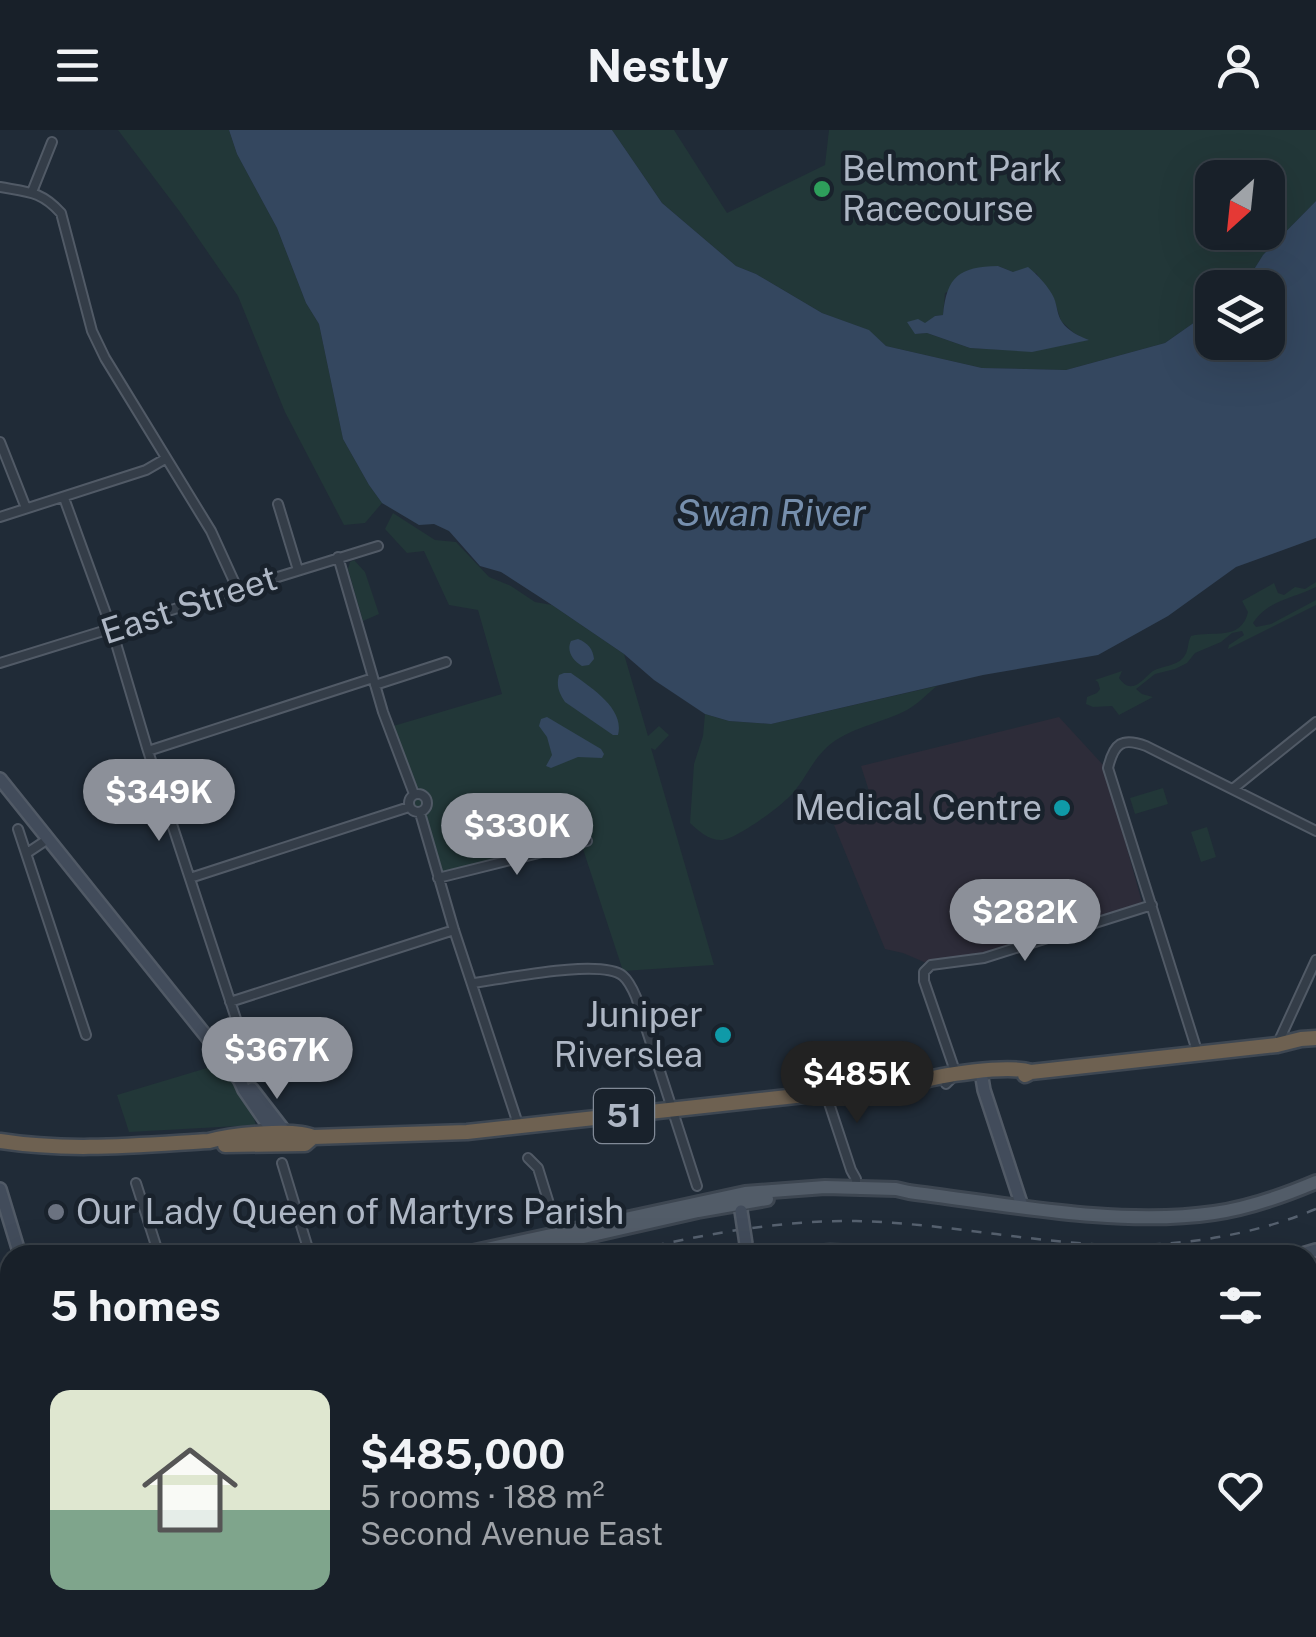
<!DOCTYPE html>
<meta charset="utf-8">
<style>
body{margin:0;font-family:"Public Sans",sans-serif;background:#212831;color:#f1f3f6;height:100vh;display:flex;flex-direction:column;font-size:38px;white-space:nowrap}
*{box-sizing:border-box;margin:0}
p{font-size:32px;color:#9fa3a8}
.icon{flex:none;width:55px;height:55px;fill:none;stroke:currentColor;stroke-width:2;stroke-linecap:round;stroke-linejoin:round}
.map{position:relative;flex:1;overflow:hidden}
.details{position:absolute;left:0px;top:1115px;width:1318px;height:392px;display:flex;flex-direction:column;background:#182029;border-radius:30px 30px 0 0;box-shadow:0 10px 40px #0002,0 0 0 2px #363e46}
.details>*{flex:none}
.needle{width:65px;rotate:207deg}
.fabs{position:absolute;left:1195px;top:30px;display:grid;gap:20px}
.fabs a{display:grid;place-items:center;width:90px;height:90px;border-radius:20px;background:#182029;box-shadow:0 10px 40px #0002,0 0 0 2px #363e46;font-size:50px}
.price{position:absolute;translate:-50% -85px;padding:0 22px;border-radius:35px;background:#8c9099;color:#fff;font-size:32px;line-height:65px;filter:drop-shadow(0 2px 5px #0008)}
.price::after{content:'';position:absolute;left:50%;top:60px;width:30px;height:22px;margin-left:-15px;background:inherit;clip-path:polygon(0 0,100% 0,50% 100%)}
.price.on{background:#222;color:#fff}
ul{padding:0;list-style:none}
li{display:flex;align-items:center;gap:30px;height:250px;padding:0 50px}
li+li{border-top:2px solid #363e46}
li span{display:grid;place-items:center;flex:none;width:280px;height:200px;border-radius:20px;color:#555}
li>.icon{margin-inline-start:auto}
span .icon{width:120px;height:120px;fill:#fffc;stroke-width:1}
li b{font-size:42px}
h2{display:flex;justify-content:space-between;align-items:center;height:120px;padding:0 50px;font-size:42px}
header{display:flex;justify-content:space-between;align-items:center;height:130px;padding:0 50px;background:#182029;font-size:45px;font-weight:700}
.map>svg:first-child{display:block}
.medical{fill:#2d2c39}
.green{fill:#223738;fill-rule:evenodd}
.water{fill:#34475f}
.lines{fill:none;stroke-linecap:round;stroke-linejoin:round}
.street-casing{stroke:#515a66;stroke-width:12}
.secondary-casing{stroke:#515a66;stroke-width:16}
.primary-casing{stroke:#3d4651;stroke-width:18}
.highway-casing{stroke:#3e4752;stroke-width:19}
.street{stroke:#343d48;stroke-width:8}
.secondary{stroke:#424c5b;stroke-width:11}
.primary{stroke:#525c68;stroke-width:12}
.highway{stroke:#6e6151;stroke-width:14}
.rail{stroke:#56616f;stroke-width:2.5;stroke-dasharray:10 10;stroke-linecap:butt}
.secondary-bridge-casing{stroke:#515a66;stroke-width:16;stroke-linecap:butt}
.secondary-bridge{stroke:#424c5b;stroke-width:11}
.leisure-dot{fill:#2e9e5b;stroke:#19222c;stroke-width:4}
.culture-dot{fill:#0f9aa8;stroke:#19222c;stroke-width:4}
.worship-dot{fill:#6b7280;stroke:#19222c;stroke-width:4}
.labels{text-anchor:middle;stroke-width:9;stroke-linejoin:round;paint-order:stroke}
.shield{fill:#19222c;stroke:#818a97;stroke-width:2.5}
.shield-label{font-size:32px;font-weight:bold;fill:#aeb7c5}
.poi-label{font-size:35px;fill:#aeb7c5;stroke:#19222c;text-anchor:start}
.street-label{font-size:35px;fill:#aeb7c5;stroke:#19222c}
.water-label{font-size:38px;font-style:italic;fill:#768fad;stroke:#19222c}
</style>
<header><svg class="icon" aria-label="menu" viewBox="0 0 24 24"><path d="M4 6h16M4 12h16M4 18h16"/></svg>Nestly<svg class="icon" aria-label="person" viewBox="0 0 24 24"><circle cx="12" cy="8" r="4"/><path d="M4 21q1-7 8-7t8 7"/></svg></header>
<div class="map">
<svg width="1316" height="1507" viewBox="0 0 1316 1507">
<rect width="100%" height="100%" fill="#202b37"/>
<path class="medical" d="M 1059,587 L 1104,636 L 1145,783 L 984,828 L 931,835 L 903,823 L 885,819 L 834,695 L 875,680 L 861,636 Z"/>
<path class="green" d="M 118,0 L 229,0 L 237,24 L 277,98 L 306,173 L 319,194 L 343,309 L 369,355 L 382,373 L 365,393 L 344,395 L 285,282 L 238,166 L 180,82 Z
M 612,0 L 674,0 L 727,83 L 825,35 L 829,0 L 1316,0 L 1316,71 L 1263,125 L 1243,157 L 1212,158 L 1212,180 L 1165,213 L 1066,240 L 982,238 L 886,216 L 868,200 L 822,183 L 756,144 L 736,136 L 662,73 ZM 1212,48 L 1268,48 L 1268,102 L 1212,102 ZM 998,136 L 1013,142 L 1036,143 L 1054,169 L 1061,191 L 1074,203 L 1087,210 L 1032,221 L 970,218 L 927,203 L 915,204 L 935,186 L 943,185 L 945,163 Z
M 393,383 L 435,410 L 456,412 L 489,447 L 511,456 L 535,472 L 552,475 L 624,524 L 648,606 L 659,596 L 669,605 L 655,620 L 651,618 L 714,835 L 623,841 L 581,713 L 437,746 L 390,597 L 502,564 L 478,480 L 449,475 L 424,421 L 407,423 L 385,399 Z
M 354,430 L 365,442 L 379,484 L 363,491 L 348,439 L 350,432 Z
M 1316,452 L 1316,457 C 1293,469 1269,469 1253,493 L 1256,497 L 1271,494 L 1316,470 L 1316,475 L 1228,519 L 1229,515 L 1244,505 L 1242,501 L 1232,503 L 1221,512 L 1195,523 L 1187,533 L 1175,539 L 1155,544 L 1136,559 L 1142,564 L 1153,567 L 1119,585 L 1112,576 L 1093,577 L 1086,574 L 1087,567 L 1097,563 L 1100,559 L 1098,552 L 1095,550 L 1122,541 L 1119,548 C 1123,553 1126,557 1133,556 C 1140,555 1147,545 1153,541 C 1162,536 1176,536 1183,528 C 1189,522 1187,513 1191,506 C 1212,500 1241,512 1248,482 L 1242,471 L 1274,453 L 1278,463 L 1284,465 L 1295,457 L 1305,459 Z
M 937,556 C 927,564 918,574 907,580 C 884,592 858,596 836,610 C 814,625 809,644 793,663 C 783,675 738,708 723,710 C 709,711 699,701 690,693 L 694,634 L 703,606 L 705,584 L 729,591 L 771,594 Z
M 1163,658 L 1168,674 L 1135,684 L 1130,668 Z
M 1207,697 L 1216,727 L 1201,732 L 1191,702 Z
M 227,932 L 244,960 L 256,995 L 129,1002 L 117,965 Z
M 321,1498 L 410,1498 L 414,1507 L 312,1507 Z"/>
<path class="water" d="M 229,0 L 612,0 L 662,73 L 736,136 L 756,144 L 822,183 L 869,200 L 886,216 L 982,238 L 1066,240 L 1165,213 L 1212,180 L 1212,212 L 1268,212 L 1268,158 L 1243,157 L 1263,125 L 1316,71 L 1316,408 L 1236,437 L 1168,486 L 1098,525 L 983,545 L 771,594 L 729,591 L 705,584 L 654,550 L 624,524 L 552,475 L 501,442 L 480,436 L 449,401 L 434,394 L 419,395 L 382,373 L 369,355 L 343,309 L 319,194 L 306,173 L 277,98 L 237,24 Z
M 998,136 L 1013,142 L 1028,137 C 1038,145 1049,157 1054,168 C 1057,175 1057,185 1062,192 C 1068,201 1079,206 1089,210 L 1032,222 L 970,218 L 927,203 L 915,204 L 907,192 L 918,189 L 925,193 L 935,186 L 943,185 C 947,146 959,137 998,136 Z
M 578,509 C 588,513 593,519 594,529 L 589,535 L 582,536 C 573,531 566,521 571,511 Z
M 564,543 L 571,543 C 590,557 625,578 618,605 L 613,605 L 565,572 C 559,563 556,556 559,545 Z
M 547,587 L 601,619 L 604,624 L 602,628 L 578,627 L 551,638 L 546,636 L 552,625 L 547,607 L 539,596 L 541,589 Z"/>
<g class="lines">
<g class="street-casing">
<path id="street" d="M 0,57 C 28,62 41,61 61,83 L 92,201 L 105,228 L 211,401 L 237,458
M 32,62 L 52,12
M 0,312 L 26,378
M 64,368 L 112,500 L 148,621 L 238,895 C 241,912 237,919 227,932
M 278,374 L 298,440
M 0,387 L 146,340 L 165,329
M 338,427 L 383,582 L 414,664
M 0,533 L 378,416
M 375,555 L 446,532
M 148,621 L 373,548
M 1234,658 L 1316,592
M409 673a9 9 0 1 1 18 0a9 9 0 1 1-18 0Z
M 420,683 L 454,800 L 519,997
M 18,699 L 86,905
M 27,723 L 48,709
M 190,748 L 409,677
M 438,748 L 587,711
M 473,853 C 503,849 602,828 623,846 C 629,851 633,860 636,867 L 697,1056
M 230,872 L 454,800
M 1277,915 L 1316,830
M 1198,924 L 1108,638 C 1114,613 1122,607 1146,616 L 1316,701
M 946,954 L 954,946 L 955,941 L 924,851 L 924,842 L 931,835 L 984,828 L 1152,775
M 826,964 L 851,1040 L 856,1049 L 856,1060
M 528,1028 L 538,1038 L 559,1106
M 282,1033 L 310,1125
M 136,1053 L 159,1125
M 1308,1247 L 1316,1244
M 1308,1365 L 1316,1362
M 0,1455 L 10,1486
M 1308,1485 L 1316,1482
M 14,1498 L 17,1507
M 287,1498 L 290,1507
M 556,1498 L 559,1507
M 679,1498 L 682,1507
M 837,1498 L 840,1507
M 1157,1498 L 1160,1507
M 187,1507 L 216,1498
M 967,1507 L 996,1498
M 1252,1507 L 1272,1498"/>
</g>
<g class="secondary-casing">
<path id="secondary" d="M 0,649 L 227,932 L 240,951 L 244,960 L 275,1005
M 981,942 L 984,960 L 1022,1076
M 252,959 L 286,1003
M 0,1059 L 20,1125
M 744,1125 L 750,1123 L 757,1125
M 770,1125 C 805,1121 842,1118 876,1125
M 893,1125 L 904,1125
M 1299,1125 L 1316,1120
M 0,1297 L 10,1295
M 149,1498 L 152,1507
M 427,1498 L 430,1507"/>
</g>
<g class="primary-casing">
<path id="primary" d="M 459,1125 L 745,1063 L 825,1057 L 896,1059 L 909,1062 C 1005,1074 1119,1097 1214,1083 C 1249,1078 1283,1066 1316,1052
M 504,1125 L 698,1081 L 767,1069
M 0,1233 L 10,1231"/>
</g>
<g class="highway-casing">
<path id="highway" d="M 1025,945 L 1031,942 L 1277,915 L 1301,909 L 1316,908
M 0,1011 C 69,1022 140,1015 209,1011 C 230,1005 294,998 313,1007 L 467,1002 L 915,953 C 938,945 1009,934 1031,942
M 225,1015 L 305,1014 L 313,1007"/>
</g>
<use href="#street" class="street"/>
<use href="#secondary" class="secondary"/>
<use href="#primary" class="primary"/>
<use href="#highway" class="highway"/>
<path class="rail" d="M 615,1125 C 694,1106 775,1090 856,1091 C 940,1093 1023,1111 1107,1115 C 1177,1117 1252,1106 1316,1079
M 0,1277 L 10,1274"/>
<g class="secondary-bridge-casing">
<path id="secondary-bridge" d="M 741,1081 L 746,1114"/>
</g>
<use href="#secondary-bridge" class="secondary-bridge"/>
</g>
<circle class="leisure-dot" cx="822" cy="59" r="10"/>
<g class="culture-dot">
<circle cx="1062" cy="678" r="10"/>
<circle cx="723" cy="905" r="10"/>
</g>
<circle class="worship-dot" cx="56" cy="1082" r="10"/>
<g class="labels">
<rect class="shield" x="594" y="959" width="60" height="54" rx="8"/>
<g class="shield-label">
<text x="624" y="997">51</text>
</g>
<g class="poi-label">
<text x="842" y="51">Belmont Park<tspan x="842" dy="40">Racecourse</tspan></text>
<text x="1042" y="690" text-anchor="end">Medical Centre</text>
<text x="703" y="897" text-anchor="end">Juniper<tspan x="703" dy="40">Riverslea</tspan></text>
<text x="76" y="1094">Our Lady Queen of Martyrs Parish</text>
</g>
<g class="street-label">
<text transform="translate(189 475) rotate(-18)" y="12">East Street</text>
</g>
<g class="water-label">
<text x="771" y="396">Swan River</text>
</g>
</g>
</svg>
<div class="fabs">
<a><svg class="needle" viewBox="-14 -14 28 28"><path d="M0-13l5 13h-10z" fill="#e53935"/><path d="M0 13l5-13h-10z" fill="#9fa3a8"/></svg></a>
<a><svg class="icon" aria-label="layers" viewBox="0 0 24 24"><path d="M12 4l9 5-9 5-9-5zM3 14l9 5 9-5"/></svg></a>
</div>
<b class="price" style="left:159px;top:714px">$349K</b>
<b class="price" style="left:517px;top:748px">$330K</b>
<b class="price" style="left:1025px;top:834px">$282K</b>
<b class="price" style="left:277px;top:972px">$367K</b>
<b class="price on" style="left:857px;top:996px">$485K</b>
<section class="details">
<h2>5 homes<svg class="icon" aria-label="filters" viewBox="0 0 24 24"><path d="M4 7h16M4 17h16"/><circle cx="9" cy="7" r="2"/><circle cx="15" cy="17" r="2"/></svg></h2>
<ul>
<li><span style="background:linear-gradient(#dfe7d0 60%,#7fa58c 0)"><svg class="icon" aria-label="home" viewBox="0 0 24 24"><path d="M3 11l9-7 9 7M6 9v11h12V9"/></svg></span><div><b>$485,000</b><p>5 rooms · 188 m²</p><p>Second Avenue East</p></div><svg class="icon" aria-label="heart" viewBox="0 0 24 24"><path d="M12 20l-8-8c-3-5 5-10 8-4 3-6 11-1 8 4z"/></svg></li>
</ul>
</section>
</div>
